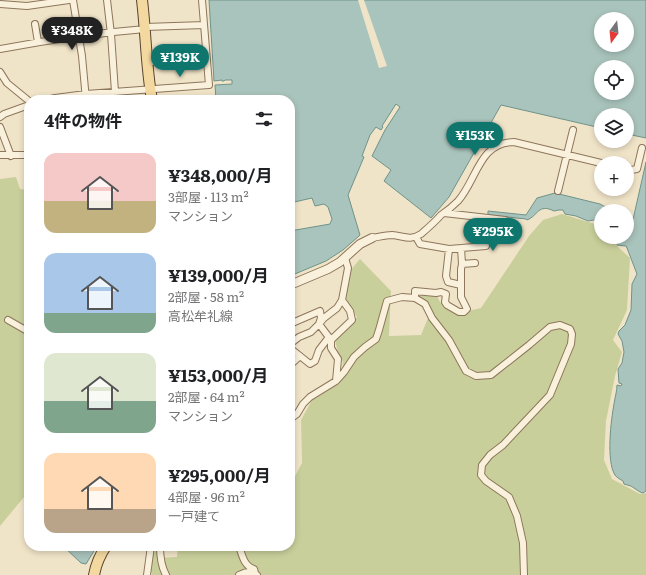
<!DOCTYPE html>
<html lang="ja">
<meta charset="utf-8">
<style>
body{margin:0;font-family:Literata,"Noto Sans JP",serif;background:#f2f2f2;color:#202124;height:100vh;display:flex;flex-direction:column;font-size:15px;white-space:nowrap}
*{box-sizing:border-box;margin:0}
p{font-size:13px;color:#757577}
.icon{flex:none;width:22px;height:22px;fill:none;stroke:currentColor;stroke-width:2;stroke-linecap:round;stroke-linejoin:round}
.map{position:relative;flex:1;overflow:hidden}
.side{position:absolute;left:24px;top:95px;width:271px;height:456px;display:flex;flex-direction:column;background:#fff;border-radius:16px;box-shadow:0 2px 6px #0003}
.side>*{flex:none}
.needle{width:26px;rotate:195deg}
.tools{position:absolute;left:594px;top:12px;display:grid;gap:8px}
.tools a{display:grid;place-items:center;width:40px;height:40px;border-radius:50%;background:#fff;box-shadow:0 2px 6px #0003;font-size:20px}
.price{position:absolute;translate:-50% -34px;padding:0 9px;border-radius:14px;background:#0f766e;color:#fff;font-size:13px;line-height:26px;filter:drop-shadow(0 1px 2px #0008)}
.price::after{content:'';position:absolute;left:50%;top:24px;width:12px;height:9px;margin-left:-6px;background:inherit;clip-path:polygon(0 0,100% 0,50% 100%)}
.price.on{background:#222;color:#fff}
ul{padding:0;list-style:none}
li{display:flex;align-items:center;gap:12px;height:100px;padding:0 20px}
li span{display:grid;place-items:center;flex:none;width:112px;height:80px;border-radius:12px;color:#555}
li>.icon{margin-inline-start:auto}
span .icon{width:48px;height:48px;fill:#fffc;stroke-width:1}
li b{font-size:17px}
h2{display:flex;justify-content:space-between;align-items:center;height:48px;padding:0 20px;font-size:17px}
.map>svg:first-child{display:block}
.green{fill:#c9cf9b}
.water{fill:#a9c4bc;stroke:#6f938a;fill-rule:evenodd}
.pier{fill:#f0e4c8}
.lines{fill:none;stroke-linecap:round;stroke-linejoin:round}
.minor-casing{stroke:#8d765c;stroke-width:8}
.tertiary-casing{stroke:#8d765c;stroke-width:10}
.primary-casing{stroke:#5b4430;stroke-width:12}
.minor{stroke:#faf1dc;stroke-width:6}
.tertiary{stroke:#faf1dc;stroke-width:8}
.primary{stroke:#f3d9a0;stroke-width:10}
</style>
<div class="map">
<svg width="646" height="575" viewBox="0 0 646 575">
<rect width="100%" height="100%" fill="#f0e4c8"/>
<path class="green" d="M 16,177 L 20,189 L 29,190 L 29,491 L 0,526 L 0,179 Z
M 562,214 L 595,224 L 601,227 L 601,237 L 617,237 L 615,242 L 618,247 L 630,258 L 627,310 L 613,340 L 622,352 L 615,376 L 606,421 L 604,460 L 612,479 L 640,494 L 646,493 L 646,575 L 152,575 L 151,569 L 154,546 L 158,546 L 158,558 L 177,557 L 178,546 L 290,546 L 290,486 L 302,463 L 301,420 L 312,400 L 318,397 L 340,383 L 343,362 L 338,353 L 335,340 L 357,317 L 346,300 L 349,272 L 360,259 L 391,291 L 389,336 L 421,335 L 428,318 L 418,292 L 436,294 L 440,302 L 459,313 L 481,308 L 529,236 L 543,220 Z"/>
<path class="water" d="M 209,0 L 646,0 L 646,138 L 627,134 L 627,115 L 601,115 L 601,128 L 501,105 L 449,197 L 431,218 L 384,181 L 391,170 L 372,156 L 385,130 L 400,107 L 396,104 L 382,126 L 383,127 L 381,130 L 376,127 L 370,135 L 362,156 L 364,157 L 348,195 L 360,235 L 359,236 L 343,250 L 326,261 L 290,276 L 290,231 L 330,224 L 332,219 L 328,207 L 324,204 L 315,206 L 312,198 L 290,203 L 290,100 L 216,100 L 215,85 L 232,84 L 232,80 L 225,80 L 224,81 L 222,81 L 222,80 L 214,81 ZM 601,19 L 627,19 L 627,45 L 601,45 ZM 601,67 L 627,67 L 627,93 L 601,93 Z
M 646,162 L 646,491 L 643,493 L 640,492 L 631,486 L 624,484 L 623,481 C 620,479 617,478 615,475 C 606,461 611,420 614,404 C 615,397 617,391 617,385 L 621,386 L 622,384 L 619,383 L 618,369 L 622,363 L 624,352 L 622,341 L 618,334 L 619,331 L 625,325 L 631,310 L 632,284 L 637,274 L 627,248 L 626,246 L 617,245 L 619,237 L 627,237 L 627,224 L 632,224 Z
M 555,193 L 600,204 L 613,211 L 601,211 L 601,214 L 599,214 L 598,216 L 601,217 L 601,225 L 599,225 L 599,222 L 594,220 L 588,221 L 576,216 L 565,214 L 563,210 L 559,210 L 554,211 C 538,203 538,216 527,220 L 526,219 L 488,215 L 488,211 L 526,215 L 537,198 Z
M 63,546 L 97,546 L 86,564 L 81,563 Z"/>
<path class="pier" d="M 358,0 L 364,0 L 387,66 L 379,68 Z"/>
<g class="lines">
<g class="minor-casing">
<path id="minor" d="M 73,0 L 82,56 L 86,100
M 107,0 L 111,34 L 115,92
M 0,4 L 27,6 L 69,0
M 35,24 L 38,42
M 145,27 L 204,25
M 0,49 C 48,40 96,33 145,29
M 148,62 L 207,59
M 0,72 L 7,83 L 29,101
M 47,100 L 55,98 L 86,94 L 209,85 L 202,0
M 0,117 L 4,114 L 29,105
M 0,127 L 11,156
M 0,155 L 29,155
M 627,170 L 631,170 L 637,169 L 642,148
M 558,191 L 573,130
M 488,218 L 505,220
M 416,237 L 420,244 L 449,249 L 486,246 L 488,218 L 444,213
M 372,238 C 379,237 385,235 392,235 C 404,236 410,241 421,234 C 428,228 435,222 441,215 C 447,211 453,206 458,201 C 477,180 479,142 514,142 L 601,163
M 449,249 L 446,276 L 448,282 L 461,285 L 461,269 L 462,264 L 461,248
M 462,264 L 475,263
M 29,269 L 29,280
M 415,298 L 425,304 L 432,318 L 449,340 L 466,371 L 476,376 L 491,375 L 529,345 L 550,327 L 560,325 L 570,329 L 572,334 L 571,344 L 550,395 L 503,445 L 490,455 L 482,465 L 481,475 L 486,481 L 509,497 L 517,516 L 523,543 L 524,575
M 8,320 L 29,332
M 290,324 L 320,311 L 321,318 L 319,324 L 331,340
M 290,344 L 299,337 L 311,332 L 319,324 L 324,318 L 337,308 L 342,300
M 290,348 L 310,364 L 315,361 L 319,350 L 329,337
M 290,365 L 300,356
M 336,381 L 338,359 L 331,348 L 331,340 L 352,320 L 350,311 L 342,300 L 348,268 L 345,258
M 290,419 L 297,414 L 303,404 L 310,397 L 336,381 L 344,372 L 354,357 L 365,347 L 376,339 L 379,330 L 387,301 L 402,297 L 415,298 L 415,291 L 436,293 L 441,292 L 446,294 L 445,302 L 447,305 L 459,312 L 464,312 L 467,309 L 461,297 L 461,285
M 160,546 C 160,557 161,566 166,575
M 239,546 C 242,555 244,566 254,569 L 255,573
M 147,575 L 151,546
M 239,575 C 245,572 252,570 257,575"/>
</g>
<g class="tertiary-casing">
<path id="tertiary" d="M 290,285 L 328,269 L 340,262 L 360,244 L 372,238"/>
</g>
<g class="primary-casing">
<path id="primary" d="M 142,0 C 146,33 146,67 152,100
M 94,575 C 96,564 100,555 106,546"/>
</g>
<use href="#minor" class="minor"/>
<use href="#tertiary" class="tertiary"/>
<use href="#primary" class="primary"/>
</g>
</svg>
<div class="tools">
<a><svg class="needle" viewBox="-14 -14 28 28"><path d="M0-13l5 13h-10z" fill="#e53935"/><path d="M0 13l5-13h-10z" fill="#757577"/></svg></a>
<a><svg class="icon" aria-label="locate" viewBox="0 0 24 24"><circle cx="12" cy="12" r="6"/><path d="M12 2v4M12 18v4M2 12h4M18 12h4"/></svg></a>
<a><svg class="icon" aria-label="layers" viewBox="0 0 24 24"><path d="M12 4l9 5-9 5-9-5zM3 14l9 5 9-5"/></svg></a>
<a>+</a>
<a>−</a>
</div>
<b class="price on" style="left:72px;top:51px">¥348K</b>
<b class="price" style="left:180px;top:78px">¥139K</b>
<b class="price" style="left:475px;top:156px">¥153K</b>
<b class="price" style="left:493px;top:252px">¥295K</b>
<section class="side">
<h2>4件の物件<svg class="icon" aria-label="filters" viewBox="0 0 24 24"><path d="M4 7h16M4 17h16"/><circle cx="9" cy="7" r="2"/><circle cx="15" cy="17" r="2"/></svg></h2>
<ul>
<li><span style="background:linear-gradient(#f6c9c9 60%,#c2b280 0)"><svg class="icon" aria-label="home" viewBox="0 0 24 24"><path d="M3 11l9-7 9 7M6 9v11h12V9"/></svg></span><div><b>¥348,000/月</b><p>3部屋 · 113 m²</p><p>マンション</p></div></li>
<li><span style="background:linear-gradient(#a9c7e8 75%,#7fa58c 0)"><svg class="icon" aria-label="home" viewBox="0 0 24 24"><path d="M3 11l9-7 9 7M6 9v11h12V9"/></svg></span><div><b>¥139,000/月</b><p>2部屋 · 58 m²</p><p>高松牟礼線</p></div></li>
<li><span style="background:linear-gradient(#dfe7d0 60%,#7fa58c 0)"><svg class="icon" aria-label="home" viewBox="0 0 24 24"><path d="M3 11l9-7 9 7M6 9v11h12V9"/></svg></span><div><b>¥153,000/月</b><p>2部屋 · 64 m²</p><p>マンション</p></div></li>
<li><span style="background:linear-gradient(#ffd9b3 70%,#b9a48a 0)"><svg class="icon" aria-label="home" viewBox="0 0 24 24"><path d="M3 11l9-7 9 7M6 9v11h12V9"/></svg></span><div><b>¥295,000/月</b><p>4部屋 · 96 m²</p><p>一戸建て</p></div></li>
</ul>
</section>
</div>
